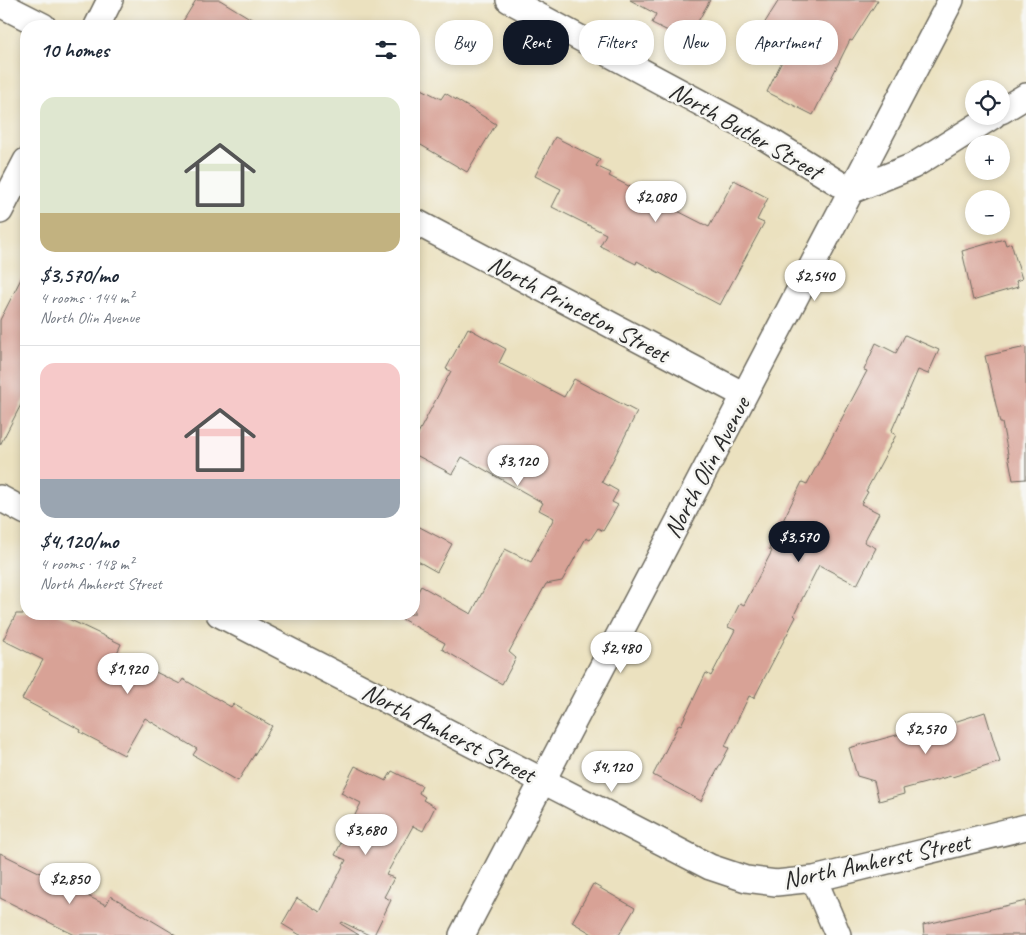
<!DOCTYPE html>
<meta charset="utf-8">
<style>
body{margin:0;font-family:Caveat,sans-serif;background:#f2f2f3;color:#1f2937;height:100vh;display:flex;flex-direction:column;font-size:19px;white-space:nowrap}
*{box-sizing:border-box;margin:0}
p{font-size:16px;color:#747a83}
.icon{flex:none;width:28px;height:28px;fill:none;stroke:currentColor;stroke-width:2;stroke-linecap:round;stroke-linejoin:round}
.map{position:relative;flex:1;overflow:hidden}
.details{position:absolute;left:20px;top:20px;width:400px;height:600px;display:flex;flex-direction:column;background:#fff;border-radius:20px;box-shadow:0 2px 8px #0003}
.details>*{flex:none}
.banner{position:absolute;left:435px;top:20px;width:475px;height:45px;display:flex;gap:10px}
.fabs{position:absolute;left:965px;top:80px;display:grid;gap:10px}
.fabs a{display:grid;place-items:center;width:45px;height:45px;border-radius:50%;background:#fff;box-shadow:0 2px 8px #0003;font-size:25px}
.price{position:absolute;translate:-50% -42px;padding:0 11px;border-radius:18px;background:#fff;color:#222;font-size:16px;line-height:32px;filter:drop-shadow(0 1px 2px #0008)}
.price::after{content:'';position:absolute;left:50%;top:30px;width:15px;height:11px;margin-left:-8px;background:inherit;clip-path:polygon(0 0,100% 0,50% 100%)}
.price.on{background:#111827;color:#fff}
ul{padding:0;list-style:none}
li{display:grid;align-content:center;gap:10px;height:265px;padding:0 20px}
li+li{border-top:1px solid #e0e1e3}
li span{display:grid;place-items:center;height:155px;border-radius:15px;color:#555}
li>.icon{margin-inline-start:auto}
span .icon{width:90px;height:90px;fill:#fffc;stroke-width:1}
li b{font-size:21px}
h2{display:flex;justify-content:space-between;align-items:center;height:60px;padding:0 20px;font-size:21px}
.pill{padding:0 18px;border-radius:20px;background:#fff;box-shadow:0 2px 8px #0003;font-size:18px;line-height:45px}
.pill.on{background:#111827;color:#fff}
.map>svg:first-child{display:block}
.building{fill:#d8a296}
.lines{fill:none;stroke-linecap:round;stroke-linejoin:round}
.street-casing{stroke:#6e6b5f;stroke-width:28}
.street{stroke:#fff;stroke-width:25}
.labels{text-anchor:middle;stroke-width:5;stroke-linejoin:round;paint-order:stroke}
.street-label{font-size:25px;fill:#2b2b2b;stroke:#f6f6f2}
</style>
<div class="map">
<svg width="1026" height="935" viewBox="0 0 1026 935">
<rect width="100%" height="100%" fill="#f6f6f2"/>
<filter id="ink" filterUnits="userSpaceOnUse"><feTurbulence type="fractalNoise" baseFrequency=".02" numOctaves="2"/><feDisplacementMap in="SourceGraphic" scale="10" xChannelSelector="R" yChannelSelector="G"/><feConvolveMatrix kernelMatrix="1 2 1 2 8 2 1 2 1" color-interpolation-filters="sRGB"/></filter>
<filter id="wash" filterUnits="userSpaceOnUse"><feTurbulence type="fractalNoise" baseFrequency=".0096" numOctaves="4" result="noise"/><feDisplacementMap in="SourceGraphic" scale="20" xChannelSelector="R" yChannelSelector="G"/><feGaussianBlur stdDeviation="1.12" result="paint"/><feColorMatrix in="noise" values="0 0 0 0 0 0 0 0 0 0 0 0 0 0 0 0 0 1.4 0 .05"/><feComposite in="paint" operator="in"/></filter>
<g filter="url(#wash)">
<rect width="100%" height="100%" fill="#ebe1bf"/>
<g id="blocks">
<path class="building" d="M 196,0 L 220,0 L 263,26 L 180,26 Z
M 630,0 L 710,0 L 691,34 L 678,27 L 674,34 L 652,23 L 656,14 Z
M 779,0 L 878,0 L 852,41 L 850,40 L 813,115 L 767,92 L 786,53 L 757,35 Z
M 414,85 L 441,99 L 445,93 L 496,124 L 467,172 L 414,141 Z
M 555,137 L 600,160 L 596,166 L 611,173 L 609,176 L 709,227 L 734,180 L 768,198 L 757,220 L 764,223 L 720,305 L 637,261 L 636,264 L 600,246 L 606,234 L 552,207 L 561,189 L 535,176 Z
M 1004,239 L 1006,245 L 1011,243 L 1022,279 L 1016,281 L 1018,287 L 973,300 L 962,251 Z
M 26,269 L 26,395 L 0,445 L 0,320 Z
M 468,328 L 506,349 L 499,363 L 564,397 L 574,379 L 637,412 L 602,482 L 618,491 L 612,502 L 618,505 L 603,531 L 598,528 L 590,540 L 586,538 L 562,581 L 546,584 L 509,652 L 516,658 L 502,684 L 442,649 L 445,643 L 402,619 L 405,614 L 414,614 L 414,599 L 421,586 L 471,614 L 505,549 L 531,562 L 554,518 L 539,510 L 543,503 L 462,457 L 452,474 L 414,454 L 414,441 L 451,371 L 446,369 Z
M 905,335 L 939,350 L 928,374 L 918,370 L 891,432 L 896,435 L 866,491 L 868,492 L 861,504 L 879,513 L 864,542 L 876,548 L 857,585 L 819,565 L 794,615 L 796,617 L 754,698 L 749,696 L 725,746 L 729,748 L 701,801 L 653,775 L 679,724 L 681,725 L 706,673 L 711,676 L 735,630 L 728,627 L 740,603 L 744,605 L 772,551 L 769,549 L 802,482 L 807,484 L 867,371 L 864,370 L 876,343 L 896,353 Z
M 1026,347 L 1026,479 L 1013,480 L 1002,423 L 1000,423 L 985,356 Z
M 414,524 L 452,544 L 437,572 L 414,559 Z
M 16,614 L 58,614 L 121,644 L 117,653 L 180,684 L 183,679 L 231,707 L 233,704 L 272,726 L 238,781 L 193,755 L 197,749 L 145,718 L 124,755 L 80,732 L 81,730 L 22,699 L 43,660 L 3,640 Z
M 985,712 L 1000,762 L 952,777 L 951,776 L 903,789 L 904,794 L 879,801 L 874,781 L 857,776 L 849,748 L 944,722 L 945,725 Z
M 355,766 L 386,781 L 392,771 L 422,786 L 419,793 L 425,797 L 423,800 L 435,807 L 423,831 L 413,826 L 386,875 L 394,878 L 384,897 L 391,900 L 374,935 L 369,935 L 342,922 L 341,924 L 359,935 L 300,935 L 282,924 L 297,898 L 320,912 L 346,860 L 335,855 L 361,803 L 341,793 Z
M 0,853 L 106,905 L 111,896 L 176,935 L 75,935 L 0,898 Z
M 593,884 L 635,908 L 619,935 L 594,935 L 572,922 Z
M 1026,901 L 1026,935 L 924,935 L 923,925 Z"/>
</g>
</g>
<g filter="url(#ink)">
<use href="#blocks" fill-opacity="0" stroke="#6e6b5f" stroke-width="1"/>
<g class="lines">
<g class="street-casing">
<path id="street" d="M 509,0 L 764,137 L 851,191
M 0,4 L 43,26
M 97,26 L 110,0
M 1001,111 L 1026,96
M 851,191 L 913,166 L 993,116
M 0,211 L 26,161
M 414,221 L 744,395
M 0,498 L 26,512
M 219,614 L 710,867 L 746,879 L 776,883 L 814,879 L 1026,827
M 814,879 L 838,935
M 462,935 L 951,0"/>
</g>
<use href="#street" class="street"/>
</g>
</g>
<g class="labels">
<g class="street-label">
<text transform="translate(746 130) rotate(30)" y="9">North Butler Street</text>
<text transform="translate(579 308) rotate(28)" y="9">North Princeton Street</text>
<text transform="translate(706 467) rotate(-62)" y="9">North Olin Avenue</text>
<text transform="translate(449 732) rotate(27)" y="9">North Amherst Street</text>
<text transform="translate(876 860) rotate(-12)" y="9">North Amherst Street</text>
</g>
</g>
</svg>
<div class="fabs">
<a><svg class="icon" aria-label="locate" viewBox="0 0 24 24"><circle cx="12" cy="12" r="6"/><path d="M12 2v4M12 18v4M2 12h4M18 12h4"/></svg></a>
<a>+</a>
<a>−</a>
</div>
<b class="price" style="left:656px;top:223px">$2,080</b>
<b class="price" style="left:815px;top:302px">$2,540</b>
<b class="price" style="left:518px;top:487px">$3,120</b>
<b class="price on" style="left:799px;top:563px">$3,570</b>
<b class="price" style="left:621px;top:674px">$2,480</b>
<b class="price" style="left:128px;top:695px">$1,920</b>
<b class="price" style="left:926px;top:755px">$2,570</b>
<b class="price" style="left:612px;top:793px">$4,120</b>
<b class="price" style="left:366px;top:856px">$3,680</b>
<b class="price" style="left:70px;top:905px">$2,850</b>
<div class="banner">
<a class="pill">Buy</a>
<a class="pill on">Rent</a>
<a class="pill">Filters</a>
<a class="pill">New</a>
<a class="pill">Apartment</a>
</div>
<section class="details">
<h2>10 homes<svg class="icon" aria-label="filters" viewBox="0 0 24 24"><path d="M4 7h16M4 17h16"/><circle cx="9" cy="7" r="2"/><circle cx="15" cy="17" r="2"/></svg></h2>
<ul>
<li><span style="background:linear-gradient(#dfe7d0 75%,#c2b280 0)"><svg class="icon" aria-label="home" viewBox="0 0 24 24"><path d="M3 11l9-7 9 7M6 9v11h12V9"/></svg></span><div><b>$3,570/mo</b><p>4 rooms · 144 m²</p><p>North Olin Avenue</p></div></li>
<li><span style="background:linear-gradient(#f6c9c9 75%,#9aa5b1 0)"><svg class="icon" aria-label="home" viewBox="0 0 24 24"><path d="M3 11l9-7 9 7M6 9v11h12V9"/></svg></span><div><b>$4,120/mo</b><p>4 rooms · 148 m²</p><p>North Amherst Street</p></div></li>
</ul>
</section>
</div>
